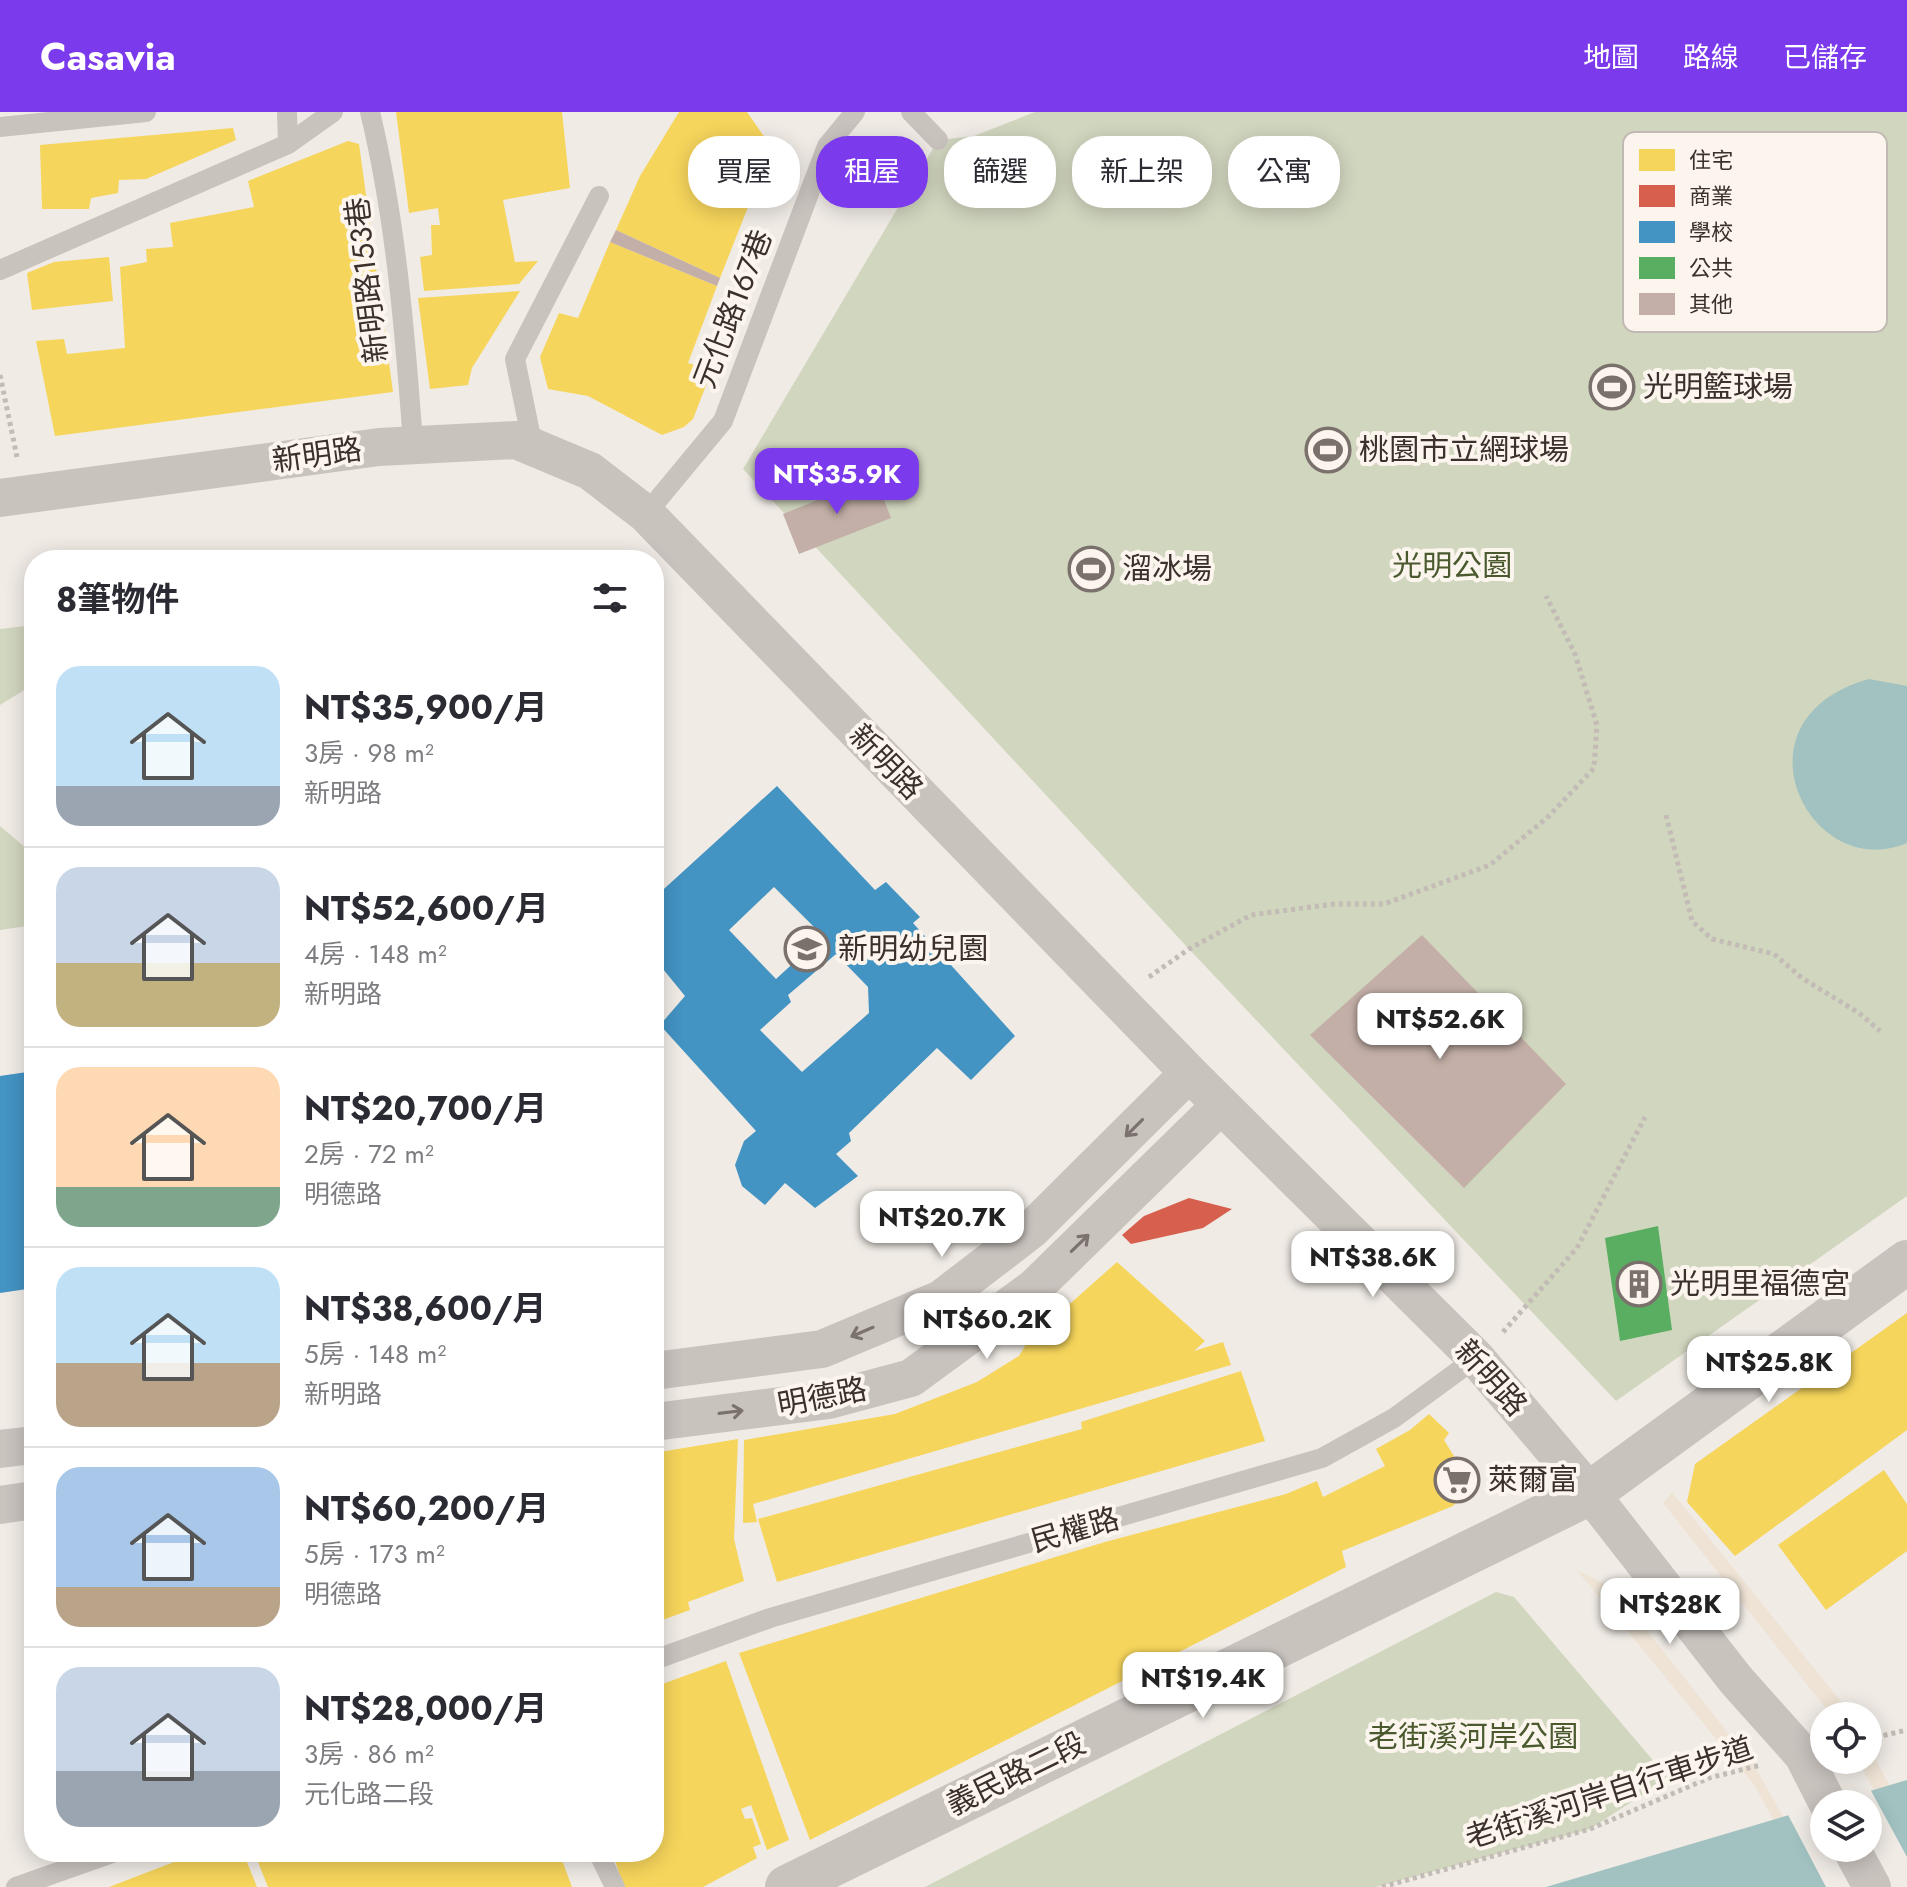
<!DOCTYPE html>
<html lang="zh-TW">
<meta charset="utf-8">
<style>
body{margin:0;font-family:Jost,"Noto Sans TC",sans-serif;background:#f2f2f3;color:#2b2b33;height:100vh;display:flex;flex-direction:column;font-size:30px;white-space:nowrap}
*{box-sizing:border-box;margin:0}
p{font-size:26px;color:#7c7c81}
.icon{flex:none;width:44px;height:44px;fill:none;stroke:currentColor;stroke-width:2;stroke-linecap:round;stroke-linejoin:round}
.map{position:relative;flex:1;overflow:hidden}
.drawer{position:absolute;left:24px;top:438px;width:640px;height:1312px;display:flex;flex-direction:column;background:#fff;border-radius:32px;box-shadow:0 4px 20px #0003}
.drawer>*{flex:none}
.guide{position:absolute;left:688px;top:24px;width:760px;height:72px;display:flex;gap:16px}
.buttons{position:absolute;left:1810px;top:1590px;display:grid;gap:16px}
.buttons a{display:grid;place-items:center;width:72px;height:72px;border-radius:50%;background:#fff;box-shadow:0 4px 20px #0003;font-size:40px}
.price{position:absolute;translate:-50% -68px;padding:0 18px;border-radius:16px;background:#fff;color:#222;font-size:26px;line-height:52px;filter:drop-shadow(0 2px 4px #0008)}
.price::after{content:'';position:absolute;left:50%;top:48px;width:24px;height:18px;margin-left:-12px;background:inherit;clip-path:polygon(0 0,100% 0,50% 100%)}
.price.on{background:#7c3aed;color:#fff}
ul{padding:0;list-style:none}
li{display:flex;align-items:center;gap:24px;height:200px;padding:0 32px}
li+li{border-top:2px solid #e1e1e2}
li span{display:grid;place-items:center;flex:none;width:224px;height:160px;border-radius:24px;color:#555}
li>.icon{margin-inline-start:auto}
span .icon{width:96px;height:96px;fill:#fffc;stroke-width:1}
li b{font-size:34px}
h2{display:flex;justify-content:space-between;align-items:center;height:96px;padding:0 32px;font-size:34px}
.pill{padding:0 28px;border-radius:32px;background:#fff;box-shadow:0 4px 20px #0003;font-size:28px;line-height:72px}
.pill.on{background:#7c3aed;color:#fff}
header{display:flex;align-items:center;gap:48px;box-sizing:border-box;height:112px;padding:0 40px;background:#7c3aed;color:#fff}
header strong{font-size:38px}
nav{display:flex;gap:44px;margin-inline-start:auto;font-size:28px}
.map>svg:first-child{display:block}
.green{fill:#d1d6bf}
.plaza{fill:#eee3d5}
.water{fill:#a1c2c1;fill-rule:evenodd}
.pier{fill:#f0ebe5;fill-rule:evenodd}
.homes{fill:#f6d55c}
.shops{fill:#d6604d}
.schools{fill:#4393c3;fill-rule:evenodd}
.public{fill:#5aae61}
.building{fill:#c3afa7}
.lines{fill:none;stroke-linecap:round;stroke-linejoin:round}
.path{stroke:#c2bbb6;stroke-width:5;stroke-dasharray:4 4;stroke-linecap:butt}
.service{stroke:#c9c3be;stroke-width:20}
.minor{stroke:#c9c3be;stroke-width:38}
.tertiary{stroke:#c9c3be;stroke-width:44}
.oneway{stroke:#7b726d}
.labels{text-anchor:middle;stroke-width:8;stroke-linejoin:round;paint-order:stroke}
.street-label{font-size:30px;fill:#3b302b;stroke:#fbf5ee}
.poi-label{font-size:30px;fill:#3b302b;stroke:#fbf5ee;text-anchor:start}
.park-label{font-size:30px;fill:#4a5a2e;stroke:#fbf5ee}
.key{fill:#fbf5ee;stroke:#c1bab4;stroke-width:2}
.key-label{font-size:22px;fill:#3b302b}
</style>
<header>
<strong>Casavia</strong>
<nav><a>地圖</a><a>路線</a><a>已儲存</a></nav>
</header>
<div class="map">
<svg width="1907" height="1775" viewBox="0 0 1907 1775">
<rect width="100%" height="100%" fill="#f0ebe5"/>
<path class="green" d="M 1035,0 L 1907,0 L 1907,1084 L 1616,1289 L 1189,837 L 743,357 L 938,28 L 974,24 Z
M 34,513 L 34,572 L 0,593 L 0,517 Z
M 0,714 L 34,743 L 34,813 L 0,818 Z
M 1496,1480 L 1514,1485 L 1668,1666 L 1590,1717 L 1376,1775 L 925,1775 Z"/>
<path class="plaza" d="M 1672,1380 L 1842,1591 L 1850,1604 L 1832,1604 L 1663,1391 Z
M 1577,1458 L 1614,1477 L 1755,1655 L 1823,1775 L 1809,1775 L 1755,1674 Z
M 1868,1634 L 1907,1705 L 1907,1740 L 1858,1648 L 1868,1648 Z"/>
<path class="water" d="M 1869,567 L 1907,574 L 1907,731 C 1810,773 1726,607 1869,567 Z
M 1907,1668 L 1907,1775 L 1546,1775 ZM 1824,1692 L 1868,1692 L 1868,1736 L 1824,1736 Z"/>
<path class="pier" d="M 1869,1675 L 1907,1745 L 1907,1775 L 1826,1775 L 1786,1699 ZM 1824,1692 L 1868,1692 L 1868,1736 L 1824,1736 Z"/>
<path class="homes" d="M 396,0 L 562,0 L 570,76 L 503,88 L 515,150 L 538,149 L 519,172 L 424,179 L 420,145 L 432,143 L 431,113 L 440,113 L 438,96 L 409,101 Z
M 679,0 L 747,0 L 772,36 L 769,55 L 763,57 L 720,166 L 616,118 L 640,64 Z
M 233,16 L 236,28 L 146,67 L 119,68 L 118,81 L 91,86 L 89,97 L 42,97 L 40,33 Z
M 348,29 L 359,32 L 393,280 L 55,324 L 36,229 L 64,227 L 67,242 L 125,236 L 120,155 L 147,150 L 146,137 L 173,135 L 170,111 L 254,95 L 248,69 Z
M 610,130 L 717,174 L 688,251 L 712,258 L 693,307 L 684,315 L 662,323 L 588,284 L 548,277 L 540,245 L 559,201 L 578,206 Z
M 109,145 L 113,189 L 32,198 L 27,161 L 54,150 Z
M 520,179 L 472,256 L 468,273 L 430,277 L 418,186 Z
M 1117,1150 L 1205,1229 L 1194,1239 L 1223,1230 L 1231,1253 L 753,1392 L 757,1410 L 743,1411 L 744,1328 L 895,1302 L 977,1270 L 1019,1244 L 1028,1229 Z
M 1907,1201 L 1907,1318 L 1735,1444 L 1687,1390 L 1695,1352 Z
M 1241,1259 L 1265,1329 L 777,1470 L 758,1407 L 1082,1317 L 1081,1310 Z
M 1429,1302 L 1449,1321 L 1444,1328 L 1472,1373 L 1453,1394 L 1342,1439 L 1346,1455 L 810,1728 L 739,1541 L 1105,1430 L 1286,1382 L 1317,1369 L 1323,1385 L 1385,1354 L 1376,1337 L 1410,1318 Z
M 738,1327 L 734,1427 L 744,1469 L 688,1490 L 690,1498 L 654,1511 L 654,1341 Z
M 1884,1358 L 1907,1392 L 1907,1439 L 1826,1498 L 1778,1433 Z
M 726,1549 L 789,1728 L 767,1738 L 751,1693 L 741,1697 L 745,1707 L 752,1706 L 761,1732 L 753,1735 L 757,1746 L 703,1775 L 624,1775 L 612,1740 L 654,1740 L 654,1575 Z
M 200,1740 L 243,1740 L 257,1775 L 109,1775 Z
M 254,1740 L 559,1740 L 572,1775 L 268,1775 Z"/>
<path class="shops" d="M 1189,1086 L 1232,1097 L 1203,1116 L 1131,1132 L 1122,1123 L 1144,1104 Z"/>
<path class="schools" d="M 777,674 L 875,778 L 886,770 L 920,805 L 913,811 L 1015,924 L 971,968 L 937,936 L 849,1021 L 851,1029 L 836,1042 L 858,1064 L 815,1096 L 785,1071 L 765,1093 L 742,1074 L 735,1053 L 744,1029 L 756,1019 L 660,913 L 685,884 L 654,846 L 654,786 ZM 774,775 L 823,824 L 776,867 L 729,818 ZM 836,842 L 868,875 L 869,901 L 802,960 L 760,918 L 791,890 L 788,883 Z
M 34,959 L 34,1176 L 0,1181 L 0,964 Z
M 656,1056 L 662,1104 L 654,1105 L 654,1057 Z"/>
<path class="public" d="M 1658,1114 L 1672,1218 L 1620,1229 L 1605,1126 Z"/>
<path class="building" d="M 616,118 L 720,166 L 717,174 L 610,130 Z
M 875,365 L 891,406 L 799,442 L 783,402 Z
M 1422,823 L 1566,972 L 1464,1076 L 1310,923 Z"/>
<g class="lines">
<path class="path" d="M 0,263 L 17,345
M 1666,703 L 1692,809 L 1712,827 L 1774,842 L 1802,866 L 1859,901 L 1880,919
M 1149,865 L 1189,837 L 1251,803 L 1334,792 L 1384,792 L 1490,753 L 1549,704 L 1594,656 L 1597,613 L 1575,542 L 1546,484
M 1503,1220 L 1577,1136 L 1645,1005
M 1868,1627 L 1907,1618
M 1382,1775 L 1590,1717 L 1709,1666 L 1761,1653"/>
<path class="service" d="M 287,0 L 288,32
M 370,0 C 396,108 405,221 413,331
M 911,0 L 938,28
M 0,15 L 146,0
M 0,158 L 288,32 L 333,0
M 533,335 L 515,247 L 599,84
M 646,402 L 723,309 L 827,34 L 855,0
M 654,1548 L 770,1506 L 1322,1346 L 1394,1306 L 1476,1246
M 598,1740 L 615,1775
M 16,1775 L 115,1740"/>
<path class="minor" d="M 0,386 L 379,335 L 516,328 L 590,359 L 646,402 L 1189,961 L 1476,1246 L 1590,1381 L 1736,1568 L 1803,1643 L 1828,1692
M 654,1259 L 822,1237 L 941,1187 L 1031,1118 L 1189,961
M 654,1310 L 829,1288 L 911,1266 L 1035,1175 L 1221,993
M 0,1337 L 34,1333
M 0,1393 L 34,1388
M 1851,1736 L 1872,1775"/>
<path class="tertiary" d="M 787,1775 L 1590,1381 L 1907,1150"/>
</g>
<defs><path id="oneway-shaft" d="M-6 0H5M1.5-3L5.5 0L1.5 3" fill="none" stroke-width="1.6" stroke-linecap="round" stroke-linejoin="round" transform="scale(2)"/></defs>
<g class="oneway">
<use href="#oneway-shaft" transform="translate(1134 1016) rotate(135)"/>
<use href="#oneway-shaft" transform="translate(1080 1131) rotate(-44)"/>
<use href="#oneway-shaft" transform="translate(862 1220) rotate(157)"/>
<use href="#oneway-shaft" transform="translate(731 1300) rotate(-7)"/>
</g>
<defs>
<g id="stadium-ring" transform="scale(2.3)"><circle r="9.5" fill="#fbf5ee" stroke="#7a716c" stroke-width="1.5"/><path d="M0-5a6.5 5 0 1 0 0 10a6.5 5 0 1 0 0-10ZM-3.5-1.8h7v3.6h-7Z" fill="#7a716c"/></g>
<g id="school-ring" transform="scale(2.3)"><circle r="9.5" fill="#fbf5ee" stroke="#7a716c" stroke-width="1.5"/><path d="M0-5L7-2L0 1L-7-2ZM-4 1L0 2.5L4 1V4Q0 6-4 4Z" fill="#7a716c"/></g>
<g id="building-ring" transform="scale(2.3)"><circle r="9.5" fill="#fbf5ee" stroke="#7a716c" stroke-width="1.5"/><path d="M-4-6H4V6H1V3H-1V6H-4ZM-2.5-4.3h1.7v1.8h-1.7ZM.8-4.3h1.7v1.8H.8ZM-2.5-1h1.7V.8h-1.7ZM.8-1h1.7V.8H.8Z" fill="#7a716c"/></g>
<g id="supermarket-ring" transform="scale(2.3)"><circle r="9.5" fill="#fbf5ee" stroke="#7a716c" stroke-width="1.5"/><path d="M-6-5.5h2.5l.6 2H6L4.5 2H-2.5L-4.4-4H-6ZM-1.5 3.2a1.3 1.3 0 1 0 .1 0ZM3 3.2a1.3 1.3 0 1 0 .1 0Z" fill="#7a716c"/></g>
</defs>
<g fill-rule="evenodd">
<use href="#stadium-ring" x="1612" y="275"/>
<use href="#stadium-ring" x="1328" y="338"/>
<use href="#stadium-ring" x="1091" y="457"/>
<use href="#school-ring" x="807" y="837"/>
<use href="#building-ring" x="1639" y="1172"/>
<use href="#supermarket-ring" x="1457" y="1368"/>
</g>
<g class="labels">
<g class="street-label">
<text transform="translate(367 168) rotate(-97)" y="10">新明路153巷</text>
<text transform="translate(733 197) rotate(-69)" y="10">元化路167巷</text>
<text transform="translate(317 343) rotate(-8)" y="10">新明路</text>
<text transform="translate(886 650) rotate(46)" y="10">新明路</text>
<text transform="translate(1491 1266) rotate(48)" y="10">新明路</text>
<text transform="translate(822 1285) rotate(-11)" y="10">明德路</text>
<text transform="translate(1075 1418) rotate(-16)" y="10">民權路</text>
<text transform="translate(1016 1662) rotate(-26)" y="10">義民路二段</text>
<text transform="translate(1609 1681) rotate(-18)" y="10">老街溪河岸自行車步道</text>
</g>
<g class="poi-label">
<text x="1643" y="285">光明籃球場</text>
<text x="1359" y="348">桃園市立網球場</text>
<text x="1122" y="467">溜冰場</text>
<text x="838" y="847">新明幼兒園</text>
<text x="1670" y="1182">光明里福德宮</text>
<text x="1488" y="1378">萊爾富</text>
</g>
<g class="park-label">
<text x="1452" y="464">光明公園</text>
<text x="1473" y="1635">老街溪河岸公園</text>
</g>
</g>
<rect x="1623" y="20" width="264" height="200" rx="12" class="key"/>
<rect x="1639" y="37" width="36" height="22" fill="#f6d55c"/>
<rect x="1639" y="73" width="36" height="22" fill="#d6604d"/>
<rect x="1639" y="109" width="36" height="22" fill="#4393c3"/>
<rect x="1639" y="145" width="36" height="22" fill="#5aae61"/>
<rect x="1639" y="181" width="36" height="22" fill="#c3afa7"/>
<g class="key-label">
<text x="1689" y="56">住宅</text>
<text x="1689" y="92">商業</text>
<text x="1689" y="128">學校</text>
<text x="1689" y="164">公共</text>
<text x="1689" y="200">其他</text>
</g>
</svg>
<div class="buttons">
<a><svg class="icon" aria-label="locate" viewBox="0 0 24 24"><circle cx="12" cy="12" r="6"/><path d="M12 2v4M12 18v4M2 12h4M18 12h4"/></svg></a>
<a><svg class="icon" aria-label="layers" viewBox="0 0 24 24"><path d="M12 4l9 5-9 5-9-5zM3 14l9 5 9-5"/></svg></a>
</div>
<b class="price on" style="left:837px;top:404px">NT$35.9K</b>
<b class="price" style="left:1440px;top:949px">NT$52.6K</b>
<b class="price" style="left:942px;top:1147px">NT$20.7K</b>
<b class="price" style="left:1373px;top:1187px">NT$38.6K</b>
<b class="price" style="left:987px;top:1249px">NT$60.2K</b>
<b class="price" style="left:1769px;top:1292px">NT$25.8K</b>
<b class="price" style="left:1670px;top:1534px">NT$28K</b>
<b class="price" style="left:1203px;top:1608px">NT$19.4K</b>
<div class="guide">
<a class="pill">買屋</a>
<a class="pill on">租屋</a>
<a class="pill">篩選</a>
<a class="pill">新上架</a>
<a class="pill">公寓</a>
</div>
<section class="drawer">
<h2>8筆物件<svg class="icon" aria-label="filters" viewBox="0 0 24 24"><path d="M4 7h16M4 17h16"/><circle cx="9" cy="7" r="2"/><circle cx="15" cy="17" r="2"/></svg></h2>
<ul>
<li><span style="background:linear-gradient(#bfe0f5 75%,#9aa5b1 0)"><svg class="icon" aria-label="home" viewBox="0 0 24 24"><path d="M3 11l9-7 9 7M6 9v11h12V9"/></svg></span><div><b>NT$35,900/月</b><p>3房 · 98 m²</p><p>新明路</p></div></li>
<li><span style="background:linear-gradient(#c9d6e8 60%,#c2b280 0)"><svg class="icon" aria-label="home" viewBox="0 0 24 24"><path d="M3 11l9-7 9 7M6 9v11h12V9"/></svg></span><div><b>NT$52,600/月</b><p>4房 · 148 m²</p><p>新明路</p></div></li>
<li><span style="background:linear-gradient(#ffd9b3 75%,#7fa58c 0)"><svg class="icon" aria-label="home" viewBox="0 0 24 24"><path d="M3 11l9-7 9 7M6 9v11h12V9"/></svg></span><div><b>NT$20,700/月</b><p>2房 · 72 m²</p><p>明德路</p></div></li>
<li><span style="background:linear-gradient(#bfe0f5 60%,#b9a48a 0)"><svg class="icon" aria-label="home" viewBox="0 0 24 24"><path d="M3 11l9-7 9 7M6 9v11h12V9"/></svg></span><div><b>NT$38,600/月</b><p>5房 · 148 m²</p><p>新明路</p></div></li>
<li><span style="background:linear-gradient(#a9c7e8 75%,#b9a48a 0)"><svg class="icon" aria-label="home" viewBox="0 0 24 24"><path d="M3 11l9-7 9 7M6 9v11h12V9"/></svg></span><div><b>NT$60,200/月</b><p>5房 · 173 m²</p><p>明德路</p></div></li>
<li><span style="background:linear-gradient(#c9d6e8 65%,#9aa5b1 0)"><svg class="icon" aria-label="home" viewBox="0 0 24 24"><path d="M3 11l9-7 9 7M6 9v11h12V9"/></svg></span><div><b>NT$28,000/月</b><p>3房 · 86 m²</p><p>元化路二段</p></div></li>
</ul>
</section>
</div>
